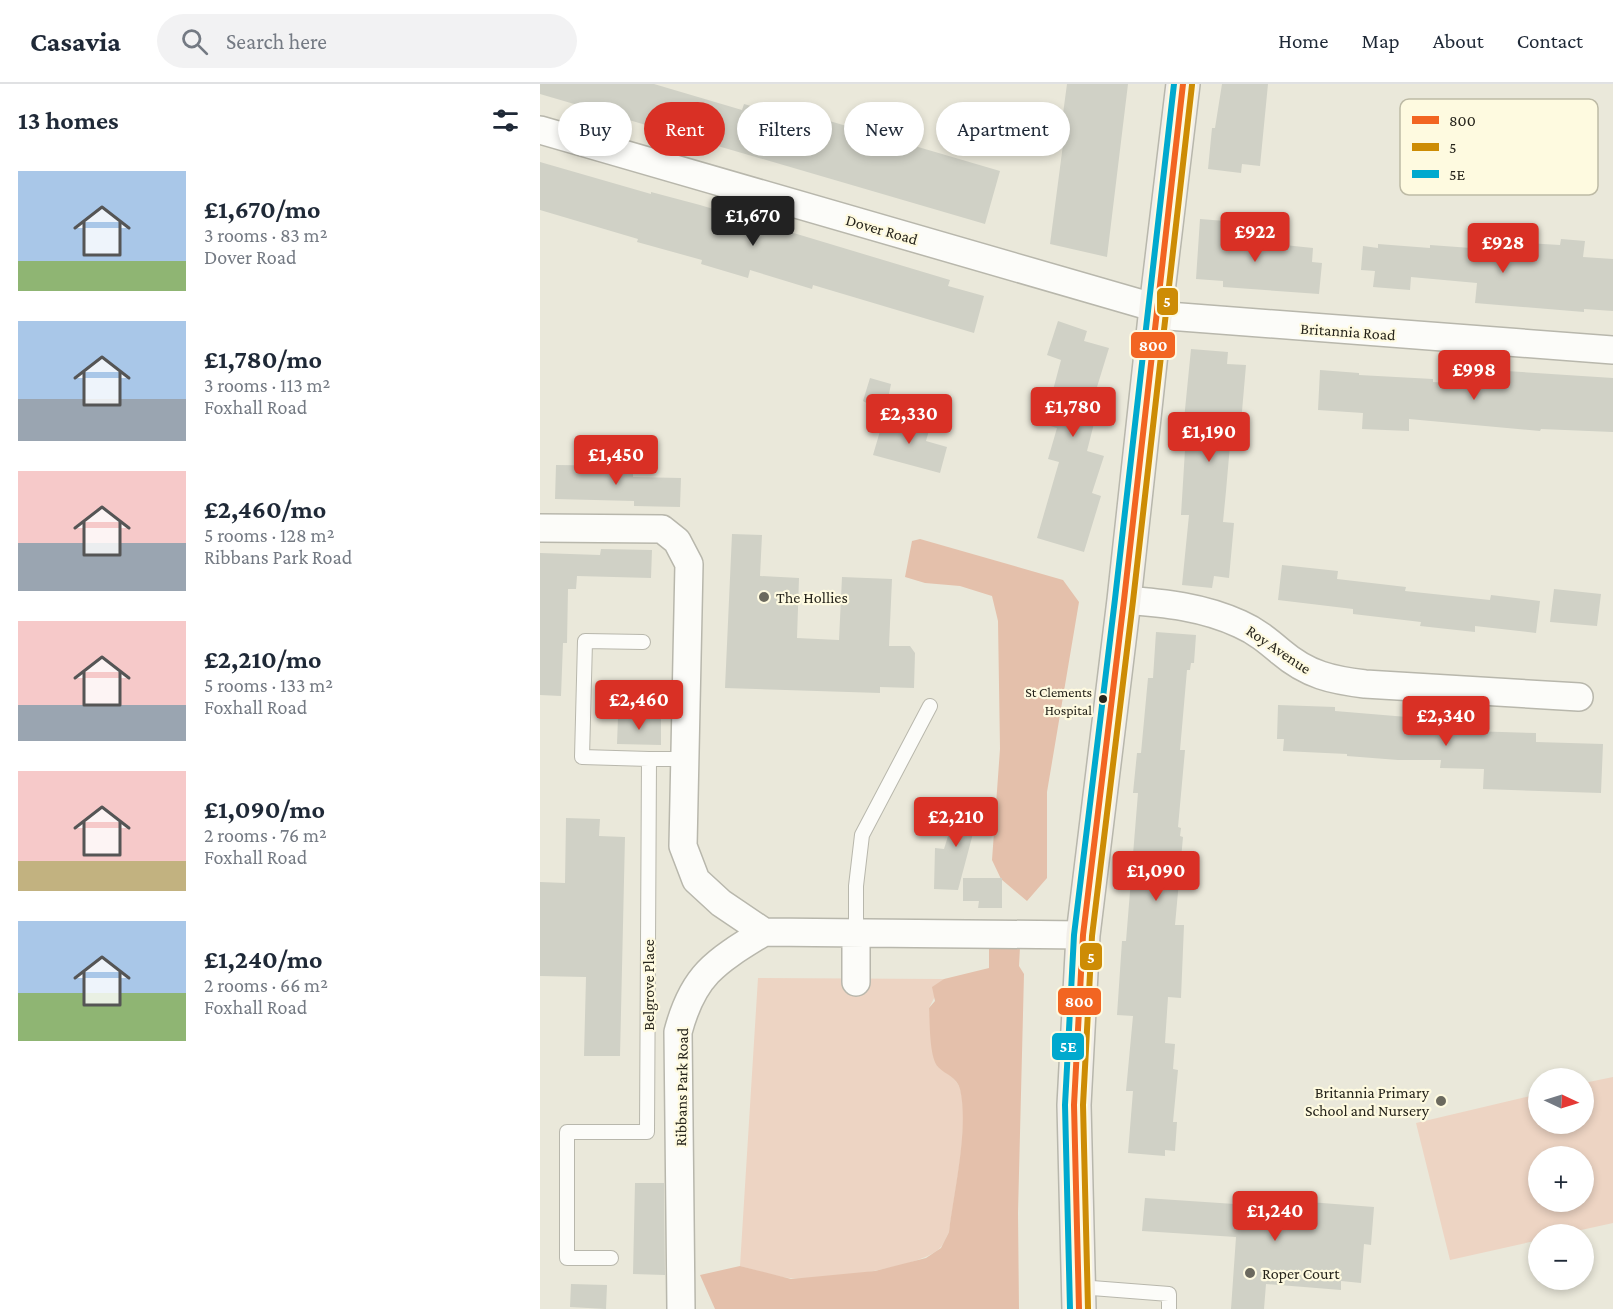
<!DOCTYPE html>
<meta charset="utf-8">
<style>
body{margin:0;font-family:"Crimson Pro",serif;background:#f2f2f3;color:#1f2937;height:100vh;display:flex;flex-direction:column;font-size:22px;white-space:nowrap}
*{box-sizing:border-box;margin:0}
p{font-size:20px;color:#747a83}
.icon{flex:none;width:33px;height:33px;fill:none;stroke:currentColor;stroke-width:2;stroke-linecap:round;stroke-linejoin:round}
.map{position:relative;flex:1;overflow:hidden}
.details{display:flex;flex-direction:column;background:#fff;width:540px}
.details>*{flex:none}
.guide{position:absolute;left:18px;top:18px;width:570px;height:54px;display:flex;gap:12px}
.needle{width:39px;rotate:94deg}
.fabs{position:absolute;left:988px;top:984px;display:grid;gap:12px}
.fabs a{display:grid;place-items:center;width:66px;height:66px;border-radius:50%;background:#fff;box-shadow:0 3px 9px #0003;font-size:30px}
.price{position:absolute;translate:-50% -51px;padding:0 14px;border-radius:6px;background:#d93025;color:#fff;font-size:20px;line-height:39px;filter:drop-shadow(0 2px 3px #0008)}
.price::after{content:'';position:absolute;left:50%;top:36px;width:18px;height:14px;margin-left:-9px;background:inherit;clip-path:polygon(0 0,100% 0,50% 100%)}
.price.current{background:#222;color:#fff}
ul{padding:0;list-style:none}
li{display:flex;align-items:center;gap:18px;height:150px;padding:0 18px}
li span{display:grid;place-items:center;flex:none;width:168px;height:120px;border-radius:0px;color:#555}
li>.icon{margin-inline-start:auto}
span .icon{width:72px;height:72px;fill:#fffc;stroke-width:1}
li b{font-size:26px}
h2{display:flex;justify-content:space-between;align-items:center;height:72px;padding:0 18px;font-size:26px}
.pill{padding:0 21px;border-radius:27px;background:#fff;box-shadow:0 3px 9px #0003;font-size:21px;line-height:54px}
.pill.current{background:#d93025;color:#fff}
header{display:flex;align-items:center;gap:36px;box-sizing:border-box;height:84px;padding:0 30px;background:#fff;border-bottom:2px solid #e0e1e3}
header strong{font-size:28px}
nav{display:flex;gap:33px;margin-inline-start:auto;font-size:21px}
.search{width:420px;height:54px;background:#f2f2f3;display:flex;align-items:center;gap:15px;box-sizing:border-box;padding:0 21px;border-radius:33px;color:#747a83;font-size:22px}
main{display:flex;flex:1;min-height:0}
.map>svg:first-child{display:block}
.green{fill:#edd4c3;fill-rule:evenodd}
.forest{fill:#e4c0ab}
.building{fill:#d0d1c6}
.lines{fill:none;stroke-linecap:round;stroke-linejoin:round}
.lane-casing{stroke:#b8b7ac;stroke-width:16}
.street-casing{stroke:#b8b7ac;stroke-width:30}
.secondary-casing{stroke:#b8b7ac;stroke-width:36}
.lane{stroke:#fcfcf9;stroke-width:14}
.street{stroke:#fcfcf9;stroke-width:27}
.secondary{stroke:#f2efea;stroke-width:33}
.bus-1-casing{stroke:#fefae0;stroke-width:10}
.bus-2-casing{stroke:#fefae0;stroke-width:10}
.bus-3-casing{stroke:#fefae0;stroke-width:10}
.bus-1{stroke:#f26522;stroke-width:6}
.bus-2{stroke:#cd8c05;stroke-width:6}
.bus-3{stroke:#00a9ce;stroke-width:6}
.poi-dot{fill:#6b695e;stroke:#fefae0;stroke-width:2}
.bus-dot{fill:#26241b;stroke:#fefae0;stroke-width:2}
.labels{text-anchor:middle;stroke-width:4.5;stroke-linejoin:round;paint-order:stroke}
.bus-label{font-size:14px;fill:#26241b;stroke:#fefae0;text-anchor:end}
.street-label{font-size:16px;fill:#26241b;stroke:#fefae0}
.poi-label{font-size:16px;fill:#26241b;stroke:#fefae0;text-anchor:start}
.key{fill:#fefae0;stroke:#bdbaa5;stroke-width:1.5}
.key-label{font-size:16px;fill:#26241b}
.line-badge{stroke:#fefae0;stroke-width:2}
.badge-label{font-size:16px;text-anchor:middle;font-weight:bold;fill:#fff}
</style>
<header>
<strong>Casavia</strong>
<div class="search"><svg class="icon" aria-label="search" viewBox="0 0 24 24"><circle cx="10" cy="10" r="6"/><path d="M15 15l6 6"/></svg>Search here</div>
<nav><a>Home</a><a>Map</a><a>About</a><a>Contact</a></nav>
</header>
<main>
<section class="details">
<h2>13 homes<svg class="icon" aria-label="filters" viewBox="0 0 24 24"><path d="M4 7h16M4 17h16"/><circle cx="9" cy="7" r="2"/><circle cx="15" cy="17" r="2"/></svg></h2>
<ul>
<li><span style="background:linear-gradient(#a9c7e8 75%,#8fb573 0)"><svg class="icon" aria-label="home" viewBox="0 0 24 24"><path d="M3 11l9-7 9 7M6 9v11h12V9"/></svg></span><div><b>£1,670/mo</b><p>3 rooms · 83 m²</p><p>Dover Road</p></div></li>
<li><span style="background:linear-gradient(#a9c7e8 65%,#9aa5b1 0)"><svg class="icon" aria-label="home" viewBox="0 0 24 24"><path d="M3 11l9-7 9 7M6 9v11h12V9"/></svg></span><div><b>£1,780/mo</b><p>3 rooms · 113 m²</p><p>Foxhall Road</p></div></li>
<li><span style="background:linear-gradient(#f6c9c9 60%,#9aa5b1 0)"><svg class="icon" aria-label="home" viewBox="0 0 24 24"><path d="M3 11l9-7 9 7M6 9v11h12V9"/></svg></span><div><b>£2,460/mo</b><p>5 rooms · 128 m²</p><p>Ribbans Park Road</p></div></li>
<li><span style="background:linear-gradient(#f6c9c9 70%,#9aa5b1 0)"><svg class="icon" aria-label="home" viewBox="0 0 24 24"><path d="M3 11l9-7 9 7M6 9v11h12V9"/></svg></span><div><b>£2,210/mo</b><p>5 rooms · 133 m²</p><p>Foxhall Road</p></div></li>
<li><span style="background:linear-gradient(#f6c9c9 75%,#c2b280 0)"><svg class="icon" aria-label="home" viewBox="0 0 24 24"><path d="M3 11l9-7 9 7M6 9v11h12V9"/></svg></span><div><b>£1,090/mo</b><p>2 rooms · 76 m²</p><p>Foxhall Road</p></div></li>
<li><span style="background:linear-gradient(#a9c7e8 60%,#8fb573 0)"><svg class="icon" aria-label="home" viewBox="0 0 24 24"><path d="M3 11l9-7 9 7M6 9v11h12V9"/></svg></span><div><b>£1,240/mo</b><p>2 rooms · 66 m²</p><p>Foxhall Road</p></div></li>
</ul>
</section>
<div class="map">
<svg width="1073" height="1225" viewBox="0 0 1073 1225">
<rect width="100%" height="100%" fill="#eae8da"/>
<path class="green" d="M 218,894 L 404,895 L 389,924 L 397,982 C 405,988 416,994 420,1004 C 430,1038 414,1111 409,1148 C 406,1153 404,1160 400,1164 C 381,1184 277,1198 249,1194 C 233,1192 216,1186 200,1182 Z
M 1073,993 L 1073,1139 L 1023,1150 L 999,1150 L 999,1156 L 910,1176 L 876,1039 L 999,1010 L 999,1040 L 1044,1040 L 1044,999 ZM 999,1072 L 1044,1072 L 1044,1118 L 999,1118 Z"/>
<path class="forest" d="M 380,455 L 523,496 L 539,518 L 507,708 L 507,794 L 487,817 L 461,795 L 452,776 L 460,665 L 458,537 L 452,512 L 420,502 L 385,499 L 365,493 L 372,457 Z
M 449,862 L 480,863 L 479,882 L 484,890 L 478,1129 L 479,1225 L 175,1225 L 160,1191 L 200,1182 L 251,1195 L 335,1187 L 386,1174 L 401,1164 L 409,1148 C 414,1107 429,1044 420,1005 C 417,993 406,991 398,983 C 389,973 390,938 389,924 L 395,917 L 392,903 L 404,895 L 449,884 Z"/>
<path class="building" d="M 0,0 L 114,0 L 202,26 L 204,20 L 267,38 L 269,31 L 460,87 L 445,140 L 0,10 Z
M 527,0 L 588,0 L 567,173 L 510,160 L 524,53 L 520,52 Z
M 682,0 L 728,0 L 720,82 L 702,80 L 701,89 L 668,85 L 672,44 L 675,44 Z
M 0,78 L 111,110 L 111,108 L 160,121 L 410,196 L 408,202 L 444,212 L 434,249 L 273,201 L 272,205 L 210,186 L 208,194 L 161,180 L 162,176 L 97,158 L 98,155 L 0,126 Z
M 660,135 L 685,137 L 685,155 L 773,164 L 772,178 L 782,179 L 779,210 L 683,203 L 683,197 L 656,195 Z
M 1021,155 L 1045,157 L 1043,173 L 1073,175 L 1073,227 L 1044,225 L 1044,228 L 935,219 L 937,199 L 871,193 L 870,206 L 833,203 L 835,187 L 821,186 L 823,162 L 838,164 L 838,160 L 890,164 L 890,161 L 986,168 L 987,159 L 1020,161 Z
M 518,237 L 547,247 L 544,257 L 569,264 L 557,303 L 563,304 L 547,367 L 564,372 L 552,409 L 561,412 L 544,468 L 497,454 L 519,378 L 508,375 L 517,344 L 504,340 L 521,276 L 507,271 Z
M 651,265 L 688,268 L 687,280 L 706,281 L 699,362 L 690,361 L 686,407 L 683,438 L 694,439 L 689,494 L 674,492 L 672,504 L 642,501 L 649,431 L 641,431 L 645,366 L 641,366 Z
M 935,285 L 1073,294 L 1073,348 L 1001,345 L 1000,347 L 869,335 L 869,347 L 822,345 L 823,329 L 778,326 L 780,286 L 819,289 L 819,291 L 893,295 L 893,298 L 934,301 Z
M 330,294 L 351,300 L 345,330 L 323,317 Z
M 345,330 L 390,343 L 386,357 L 407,363 L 400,389 L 333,371 Z
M 16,381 L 93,382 L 93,393 L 141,394 L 140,423 L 94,422 L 94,417 L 15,415 Z
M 192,450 L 222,451 L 220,492 L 259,494 L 257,554 L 299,556 L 302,493 L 352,495 L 349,562 L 370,562 L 375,569 L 374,604 L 340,603 L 340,609 L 185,604 Z
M 61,465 L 112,466 L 111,494 L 37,492 L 36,505 L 28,505 L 27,559 L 23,559 L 21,612 L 0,611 L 0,469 L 60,471 Z
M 742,481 L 798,487 L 797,495 L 866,503 L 865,507 L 950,516 L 951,511 L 1000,517 L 996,549 L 935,542 L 935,548 L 880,542 L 881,538 L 813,530 L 813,525 L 738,516 Z
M 1014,505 L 1061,510 L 1057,542 L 1010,538 Z
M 616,548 L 656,551 L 654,579 L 651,579 L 650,586 L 647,586 L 640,666 L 645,666 L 638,743 L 641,744 L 640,752 L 643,753 L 635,841 L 644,841 L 641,914 L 628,913 L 625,959 L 635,960 L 633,985 L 638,986 L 633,1038 L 637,1038 L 635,1067 L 625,1066 L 625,1072 L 588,1069 L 593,1007 L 586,1007 L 593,932 L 577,931 L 582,857 L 586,857 L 598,709 L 593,709 L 597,669 L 601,669 L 608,594 L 613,594 Z
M 738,621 L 795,623 L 795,627 L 879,634 L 879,631 L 930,633 L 930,647 L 996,649 L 996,658 L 1063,660 L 1061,709 L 943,705 L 944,685 L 900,684 L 901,676 L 858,676 L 807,672 L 807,670 L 743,667 L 744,655 L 737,655 Z
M 78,633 L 121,634 L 121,661 L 77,660 Z
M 419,717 L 440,723 L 418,806 L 394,805 L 395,764 L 404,765 Z
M 26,734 L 60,735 L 59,752 L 85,753 L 80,972 L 44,972 L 46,893 L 0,892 L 0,798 L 25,799 Z
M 423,794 L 462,794 L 462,824 L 438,824 L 439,817 L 423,817 Z
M 95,1099 L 124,1099 L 125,1191 L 93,1190 Z
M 605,1114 L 769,1125 L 769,1118 L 834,1123 L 831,1161 L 824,1160 L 821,1199 L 801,1197 L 801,1206 L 726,1200 L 724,1225 L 691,1225 L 696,1153 L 602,1147 Z
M 31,1200 L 67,1201 L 66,1225 L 30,1223 Z"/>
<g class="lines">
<g class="lane-casing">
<path id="lane" d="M 103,558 L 45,557 L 42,673 L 109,675
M 316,850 L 316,802 L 322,751 L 390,622
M 71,1174 L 27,1174 L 27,1048 L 107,1048 L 109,675 L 144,675
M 539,1203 L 629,1210 L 629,1225"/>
</g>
<g class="street-casing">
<path id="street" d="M 0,46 L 616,224
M 615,231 L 1073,266
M 0,444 L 122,445 L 137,457 L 149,480 L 143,762 L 156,796 L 181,819 L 224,848
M 584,516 C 625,519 663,523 700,540 C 716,547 728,557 741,568 C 768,591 792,596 825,600 L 1039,613
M 224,848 L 543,851
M 316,898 L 316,850
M 141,1225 L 138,948 C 153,891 175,878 224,848"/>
</g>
<g class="secondary-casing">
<path id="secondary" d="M 539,1225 L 534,1021 L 543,851 L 584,516 L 616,224 L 643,0"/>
</g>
<use href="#lane" class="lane"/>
<use href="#street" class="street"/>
<use href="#secondary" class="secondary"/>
<g class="bus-1-casing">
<path id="bus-1" d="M 539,1225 L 534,1021 L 543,851 L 584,516 L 643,0"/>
</g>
<g class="bus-2-casing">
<path id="bus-2" d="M 548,1225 L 543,1021 L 552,852 L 593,517 L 652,1"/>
</g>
<g class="bus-3-casing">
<path id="bus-3" d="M 530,1225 L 525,1021 L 534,851 L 575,515 L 634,0"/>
</g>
<use href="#bus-1" class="bus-1"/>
<use href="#bus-2" class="bus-2"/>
<use href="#bus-3" class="bus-3"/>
</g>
<g class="poi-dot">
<circle cx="224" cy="513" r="6"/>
<circle cx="901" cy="1017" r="6"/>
<circle cx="710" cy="1189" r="6"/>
</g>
<circle class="bus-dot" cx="563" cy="615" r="5"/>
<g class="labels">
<g class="bus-label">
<text x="552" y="613">St Clements<tspan x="552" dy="18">Hospital</tspan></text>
</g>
<g class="street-label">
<text transform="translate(342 145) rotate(16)" y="6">Dover Road</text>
<text transform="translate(808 247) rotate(4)" y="6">Britannia Road</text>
<text transform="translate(739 565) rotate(34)" y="6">Roy Avenue</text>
<text transform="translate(108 901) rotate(-90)" y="6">Belgrove Place</text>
<text transform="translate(141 1003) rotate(-89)" y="6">Ribbans Park Road</text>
</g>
<g class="poi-label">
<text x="236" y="519">The Hollies</text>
<text x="889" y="1014" text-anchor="end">Britannia Primary<tspan x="889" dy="18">School and Nursery</tspan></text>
<text x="722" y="1195">Roper Court</text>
</g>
</g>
<rect x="860" y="15" width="198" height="96" rx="9" class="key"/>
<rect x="872" y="32" width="27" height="8" fill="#f26522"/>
<rect x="872" y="59" width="27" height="8" fill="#cd8c05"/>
<rect x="872" y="86" width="27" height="8" fill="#00a9ce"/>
<g class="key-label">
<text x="909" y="42">800</text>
<text x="909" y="69">5</text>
<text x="909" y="96">5E</text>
</g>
<g class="line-badge">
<rect x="616" y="203" width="23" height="29" rx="6" fill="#cd8c05"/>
<rect x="590" y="247" width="46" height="28" rx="6" fill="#f26522"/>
<rect x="539" y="858" width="24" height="29" rx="6" fill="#cd8c05"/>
<rect x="517" y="903" width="45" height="29" rx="6" fill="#f26522"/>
<rect x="511" y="948" width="34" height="29" rx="6" fill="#00a9ce"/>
</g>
<g class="badge-label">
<text x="627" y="223">5</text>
<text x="613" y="267">800</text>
<text x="551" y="879">5</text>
<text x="539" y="923">800</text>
<text x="528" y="968">5E</text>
</g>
</svg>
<div class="fabs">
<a><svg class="needle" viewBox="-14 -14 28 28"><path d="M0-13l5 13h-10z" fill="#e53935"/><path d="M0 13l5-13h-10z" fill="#747a83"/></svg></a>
<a>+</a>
<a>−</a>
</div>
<b class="price current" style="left:213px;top:163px">£1,670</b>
<b class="price" style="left:715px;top:179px">£922</b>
<b class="price" style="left:963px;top:190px">£928</b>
<b class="price" style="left:934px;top:317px">£998</b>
<b class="price" style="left:533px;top:354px">£1,780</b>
<b class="price" style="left:369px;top:361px">£2,330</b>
<b class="price" style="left:669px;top:379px">£1,190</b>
<b class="price" style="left:76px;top:402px">£1,450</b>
<b class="price" style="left:99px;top:647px">£2,460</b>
<b class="price" style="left:906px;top:663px">£2,340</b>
<b class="price" style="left:416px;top:764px">£2,210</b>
<b class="price" style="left:616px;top:818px">£1,090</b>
<b class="price" style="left:735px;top:1158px">£1,240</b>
<div class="guide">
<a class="pill">Buy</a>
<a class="pill current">Rent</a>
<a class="pill">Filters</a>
<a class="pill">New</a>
<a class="pill">Apartment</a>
</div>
</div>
</main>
